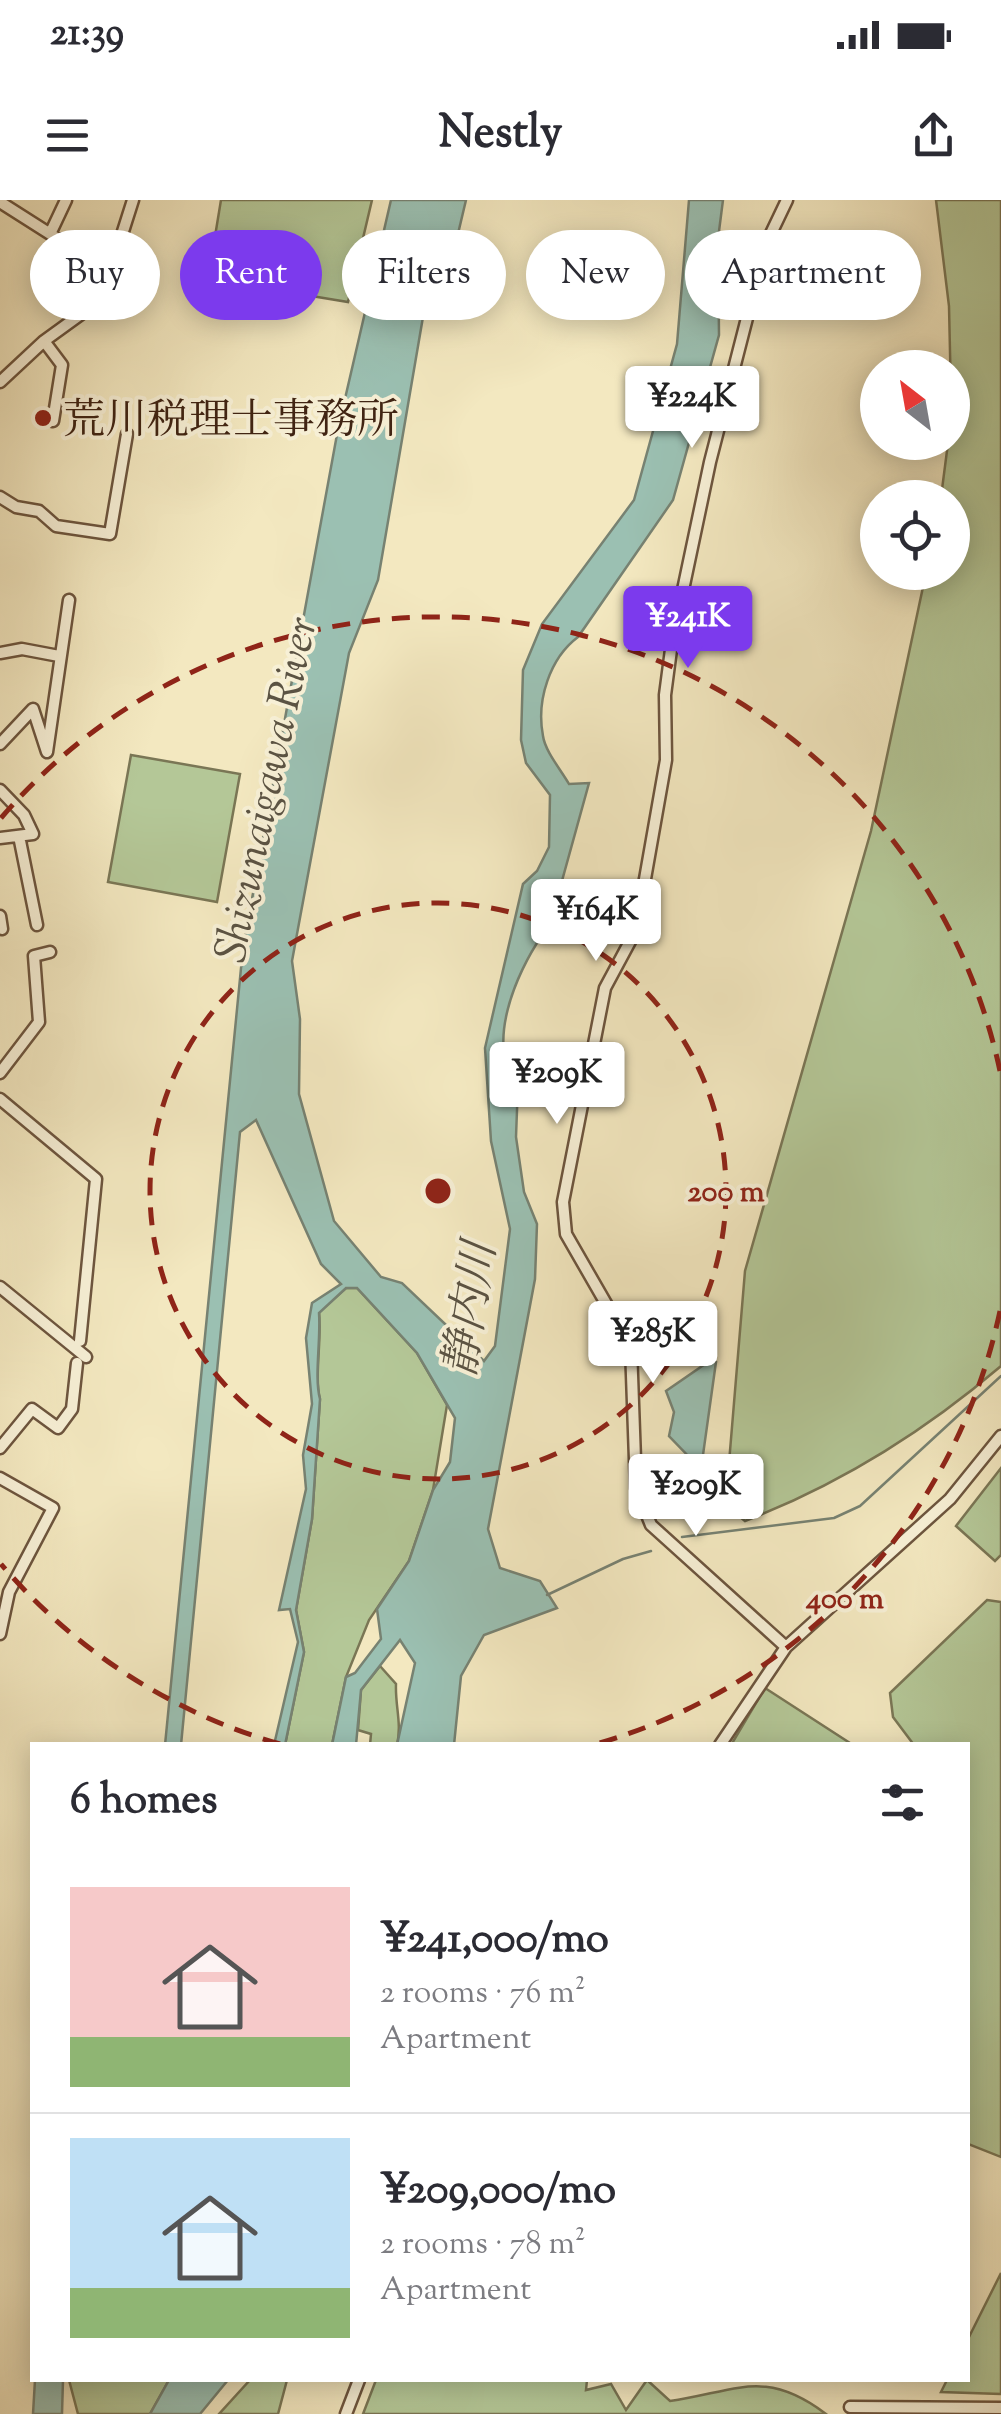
<!DOCTYPE html>
<meta charset="utf-8">
<style>
body{margin:0;font-family:"Sorts Mill Goudy","Noto Serif JP",serif;background:#f7f7f7;color:#2b2b33;height:100vh;display:flex;flex-direction:column;font-size:38px;white-space:nowrap}
*{box-sizing:border-box;margin:0}
p{font-size:32px;color:#7c7c81}
.icon{flex:none;width:55px;height:55px;fill:none;stroke:currentColor;stroke-width:2;stroke-linecap:round;stroke-linejoin:round}
.map{position:relative;flex:1;overflow:hidden}
.side{position:absolute;left:30px;top:1542px;width:940px;height:640px;display:flex;flex-direction:column;background:#fff;border-radius:0px;box-shadow:0 5px 25px #0003}
.side>*{flex:none}
.top-card{position:absolute;left:30px;top:30px;width:942px;height:90px;display:flex;gap:20px}
.needle{width:65px;rotate:329deg}
.tools{position:absolute;left:860px;top:150px;display:grid;gap:20px}
.tools a{display:grid;place-items:center;width:110px;height:110px;border-radius:50%;background:#fff;box-shadow:0 5px 25px #0003;font-size:50px}
.price{position:absolute;translate:-50% -85px;padding:0 22px;border-radius:10px;background:#fff;color:#222;font-size:32px;line-height:65px;filter:drop-shadow(0 2px 5px #0008)}
.price::after{content:'';position:absolute;left:50%;top:60px;width:30px;height:22px;margin-left:-15px;background:inherit;clip-path:polygon(0 0,100% 0,50% 100%)}
.price.current{background:#7c3aed;color:#fff}
ul{padding:0;list-style:none}
li{display:flex;align-items:center;gap:30px;height:250px;padding:0 40px}
li+li{border-top:2px solid #e1e1e2}
li span{display:grid;place-items:center;flex:none;width:280px;height:200px;border-radius:0px;color:#555}
li>.icon{margin-inline-start:auto}
span .icon{width:120px;height:120px;fill:#fffc;stroke-width:1}
li b{font-size:42px}
h2{display:flex;justify-content:space-between;align-items:center;height:120px;padding:0 40px;font-size:42px}
.chip{padding:0 35px;border-radius:45px;background:#fff;box-shadow:0 5px 25px #0003;font-size:35px;line-height:90px}
.chip.current{background:#7c3aed;color:#fff}
.status{display:flex;justify-content:space-between;align-items:center;height:70px;padding:0 50px;background:#fff;direction:ltr}
.status svg{height:28px;fill:currentColor}
header{display:flex;justify-content:space-between;align-items:center;height:130px;padding:0 40px;background:#fff;font-size:45px;font-weight:800}
.map>svg:first-child{display:block}
.green{fill:#b4c797;stroke:#7a7655;stroke-width:2.5}
.water{fill:#9bc0b2;stroke:#778272;stroke-width:2.5}
.lines{fill:none;stroke-linecap:round;stroke-linejoin:round}
.stream{stroke:#778272;stroke-width:2.5}
.minor-casing{stroke:#6d553e;stroke-width:15}
.minor{stroke:#f7f0d6;stroke-width:10}
.ring{fill:none;stroke:#8f2418;stroke-width:5;stroke-dasharray:18 12}
.poi-dot{fill:#8f2418;stroke:#f7f0d6;stroke-width:4}
.labels{text-anchor:middle;stroke-width:8;stroke-linejoin:round;paint-order:stroke}
.poi-label{font-size:42px;fill:#402413;stroke:#f7f0d6;text-anchor:start}
.water-label{font-size:45px;font-style:italic;fill:#5b5343;stroke:#f7f0d6}
.centre{fill:#8f2418;stroke:#f7f0d6;stroke-width:5}
.ring-label{font-size:30px;text-anchor:middle;font-weight:bold;fill:#8f2418;stroke:#f7f0d6;stroke-width:8;stroke-linejoin:round;paint-order:stroke}
</style>
<div class="status"><b>21:39</b><svg viewBox="0 0 49 12"><path d="M0 12V9h3v3zM5 12V6h3v6zM10 12V3h3v9zM15 12V0h3v12zM26 1h20v11H26zM47 4h2v5h-2z"/></svg></div>
<header><svg class="icon" aria-label="menu" viewBox="0 0 24 24"><path d="M4 6h16M4 12h16M4 18h16"/></svg>Nestly<svg class="icon" aria-label="share" viewBox="0 0 24 24"><path d="M12 15V3M7 8l5-5 5 5M5 13v7h14v-7"/></svg></header>
<div class="map">
<svg width="1001" height="2214" viewBox="0 0 1001 2214">
<rect width="100%" height="100%" fill="#f3e8c0"/>
<filter id="stains"><feTurbulence type="fractalNoise" baseFrequency=".002" numOctaves="4"/><feColorMatrix values="0 0 0 0 .2 0 0 0 0 .09 0 0 0 0 .02 0 0 0 .5 -.17"/></filter>
<radialGradient id="worn" r=".72"><stop offset=".6" stop-color="#630" stop-opacity="0"/><stop offset="1" stop-color="#630" stop-opacity=".3"/></radialGradient>
<path class="green" d="M 221,0 L 372,0 L 348,102 L 208,79 Z
M 936,0 L 1001,0 L 1001,1166 C 925,1231 838,1285 745,1321 L 734,1312 L 727,1287 L 745,1071 L 871,631 L 926,373 L 952,372 L 952,298 L 941,297 L 948,243 L 952,242 L 949,106 Z
M 131,555 L 240,574 L 217,702 L 108,682 Z
M 346,1088 L 357,1088 L 417,1153 L 447,1205 L 433,1290 L 409,1361 L 369,1420 L 346,1477 L 332,1545 L 285,1545 L 304,1452 L 296,1410 L 312,1319 L 320,1199 C 314,1177 322,1140 319,1112 Z
M 1001,1268 L 1001,1355 L 995,1361 L 956,1326 Z
M 987,1400 L 1001,1402 L 1001,1957 L 968,1944 L 968,1545 L 914,1545 L 893,1517 L 890,1493 Z
M 380,1466 L 396,1484 C 395,1506 402,1523 397,1545 L 370,1545 L 371,1534 L 358,1530 L 361,1490 Z
M 765,1488 L 853,1545 L 731,1545 Z
M 1001,2073 L 1001,2194 L 941,2192 L 947,2180 L 968,2180 L 968,2139 Z
M 69,2180 L 169,2180 L 150,2214 L 78,2214 Z
M 250,2180 L 287,2180 L 278,2214 L 219,2214 Z
M 376,2180 L 587,2180 L 586,2190 L 611,2184 L 626,2210 L 647,2180 L 670,2201 C 738,2191 765,2168 826,2214 L 363,2214 Z"/>
<path class="water" d="M 391,0 L 466,0 L 457,38 L 430,76 L 378,380 L 349,453 L 292,761 L 300,819 L 299,894 L 334,1021 L 381,1077 L 402,1083 L 484,1161 L 495,1146 L 510,1029 L 491,941 L 485,848 L 523,684 L 537,671 L 549,647 L 550,595 L 526,563 L 521,540 L 523,470 L 542,424 L 634,300 L 677,144 L 689,0 L 723,0 L 718,39 L 719,135 L 673,300 L 578,437 C 550,458 536,500 543,536 C 545,551 561,570 569,584 L 589,583 L 547,735 L 541,737 C 517,772 484,846 518,884 L 516,937 L 524,992 L 537,1024 L 535,1079 L 488,1329 L 500,1368 L 540,1381 L 557,1408 L 484,1435 L 461,1476 L 454,1545 L 397,1545 L 415,1463 L 400,1440 L 361,1490 L 356,1545 L 332,1545 L 346,1477 L 355,1473 L 381,1439 L 377,1409 L 409,1361 L 433,1290 L 450,1262 L 455,1218 L 417,1153 L 357,1088 L 346,1088 L 319,1113 C 321,1140 314,1177 320,1199 L 312,1319 L 296,1410 L 304,1452 L 285,1545 L 274,1545 L 298,1442 L 290,1409 L 279,1410 L 306,1289 L 303,1255 L 312,1204 L 306,1138 L 312,1103 L 341,1084 L 321,1064 L 256,920 L 240,932 L 181,1545 L 165,1545 L 243,748 L 338,229 Z
M 711,1160 L 716,1162 L 703,1255 L 695,1263 L 669,1236 L 674,1212 L 666,1191 Z
M 35,2180 L 63,2180 L 62,2214 L 33,2214 Z
M 169,2180 L 228,2180 L 200,2214 L 150,2214 Z"/>
<g class="lines">
<path class="stream" d="M 682,1337 L 834,1318 L 860,1306 L 1001,1176
M 547,1395 L 623,1359 L 651,1351"/>
<g class="minor-casing">
<path id="minor" d="M 0,2 L 110,72
M 50,34 L 66,0
M 44,141 L 62,165 L 53,221
M 0,182 L 44,141 L 95,104 L 105,88 L 133,0
M 0,297 L 16,307 L 39,311 L 56,326 L 110,334 L 127,234
M 0,453 L 22,449 L 59,456
M 0,544 L 33,509 L 47,552 L 69,400
M 0,590 L 24,615 L 33,634 L 0,638
M 19,636 L 37,725
M 0,716 L 2,729
M 0,873 L 39,822 L 34,756 L 50,752
M 0,899 L 96,979 L 80,1141
M 0,1087 L 86,1157
M 0,1248 L 32,1209 L 58,1228 L 72,1209 L 77,1163
M 0,1278 L 53,1308 L 9,1392 L 0,1434
M 786,1447 L 651,1325 L 636,1288 L 631,1147 L 566,1034 L 563,1002 L 605,788 L 634,734 L 645,679 L 666,560 L 665,495 L 672,442 L 710,262 L 766,44 L 787,0
M 720,1545 L 786,1447 L 950,1299 L 1001,1236
M 850,2207 L 1001,2208
M 346,2214 L 359,2180"/>
</g>
<use href="#minor" class="minor"/>
</g>
<g class="ring">
<circle cx="438" cy="991" r="288"/>
<path d="M1000 1111A575 575 0 0 1 596 1544M280 1544A575 575 0 0 1 1 1364M1 618A575 575 0 0 1 1000 871"/>
</g>
<circle class="poi-dot" cx="43" cy="218" r="10"/>
<g class="labels">
<g class="poi-label">
<text x="63" y="233">荒川税理士事務所</text>
</g>
<g class="water-label">
<text transform="translate(264 589) rotate(-78)" y="16">Shizunaigawa River</text>
<text transform="translate(468 1109) rotate(-81)" y="16">静内川</text>
</g>
</g>
<circle cx="438" cy="991" r="15" class="centre"/>
<g class="ring-label">
<text x="726" y="1001">200 m</text>
<text x="845" y="1408">400 m</text>
</g>
<rect width="100%" height="100%" filter="url(#stains)"/>
<rect width="100%" height="100%" fill="url(#worn)"/>
</svg>
<div class="tools">
<a><svg class="needle" viewBox="-14 -14 28 28"><path d="M0-13l5 13h-10z" fill="#e53935"/><path d="M0 13l5-13h-10z" fill="#7c7c81"/></svg></a>
<a><svg class="icon" aria-label="locate" viewBox="0 0 24 24"><circle cx="12" cy="12" r="6"/><path d="M12 2v4M12 18v4M2 12h4M18 12h4"/></svg></a>
</div>
<b class="price" style="left:692px;top:251px">¥224K</b>
<b class="price current" style="left:688px;top:471px">¥241K</b>
<b class="price" style="left:596px;top:764px">¥164K</b>
<b class="price" style="left:557px;top:927px">¥209K</b>
<b class="price" style="left:653px;top:1186px">¥285K</b>
<b class="price" style="left:696px;top:1339px">¥209K</b>
<div class="top-card">
<a class="chip">Buy</a>
<a class="chip current">Rent</a>
<a class="chip">Filters</a>
<a class="chip">New</a>
<a class="chip">Apartment</a>
</div>
<section class="side">
<h2>6 homes<svg class="icon" aria-label="filters" viewBox="0 0 24 24"><path d="M4 7h16M4 17h16"/><circle cx="9" cy="7" r="2"/><circle cx="15" cy="17" r="2"/></svg></h2>
<ul>
<li><span style="background:linear-gradient(#f6c9c9 75%,#8fb573 0)"><svg class="icon" aria-label="home" viewBox="0 0 24 24"><path d="M3 11l9-7 9 7M6 9v11h12V9"/></svg></span><div><b>¥241,000/mo</b><p>2 rooms · 76 m²</p><p>Apartment</p></div></li>
<li><span style="background:linear-gradient(#bfe0f5 75%,#8fb573 0)"><svg class="icon" aria-label="home" viewBox="0 0 24 24"><path d="M3 11l9-7 9 7M6 9v11h12V9"/></svg></span><div><b>¥209,000/mo</b><p>2 rooms · 78 m²</p><p>Apartment</p></div></li>
</ul>
</section>
</div>
